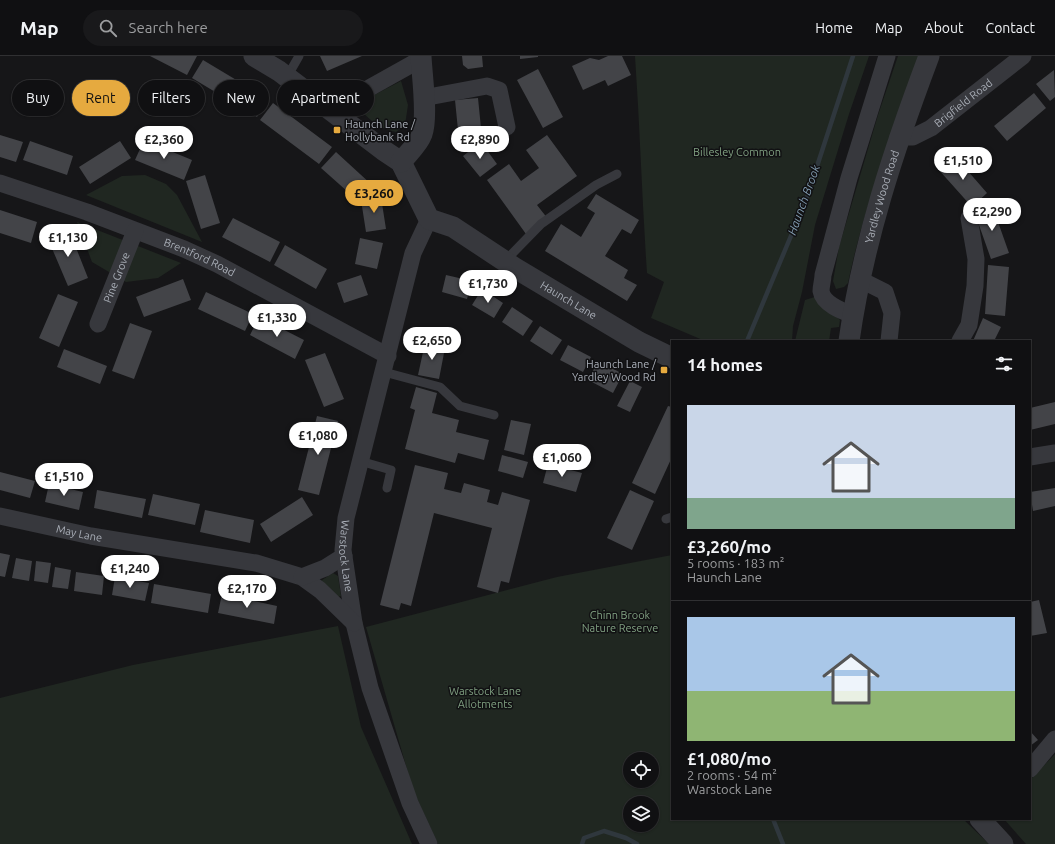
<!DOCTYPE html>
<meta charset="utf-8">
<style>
body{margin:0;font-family:Ubuntu,sans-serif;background:#19191b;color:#f1f3f6;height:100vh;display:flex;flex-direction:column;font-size:15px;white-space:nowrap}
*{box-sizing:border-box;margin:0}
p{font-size:13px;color:#9c9d9f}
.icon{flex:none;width:22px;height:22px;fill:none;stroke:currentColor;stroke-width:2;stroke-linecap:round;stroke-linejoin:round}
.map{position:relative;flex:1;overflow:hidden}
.sheet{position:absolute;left:671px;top:284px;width:360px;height:480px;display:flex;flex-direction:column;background:#101012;border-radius:0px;box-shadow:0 1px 3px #0004,0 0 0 1px #303032}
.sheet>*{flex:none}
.guide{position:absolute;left:12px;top:24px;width:380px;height:36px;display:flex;gap:8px}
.fabs{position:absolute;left:623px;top:696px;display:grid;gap:8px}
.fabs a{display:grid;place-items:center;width:36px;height:36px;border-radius:50%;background:#101012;box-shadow:0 1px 3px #0004,0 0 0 1px #303032;font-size:20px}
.price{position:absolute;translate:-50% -34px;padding:0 9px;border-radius:14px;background:#fff;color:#222;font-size:13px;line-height:26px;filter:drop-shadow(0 1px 2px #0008)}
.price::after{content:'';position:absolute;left:50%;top:24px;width:12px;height:9px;margin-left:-6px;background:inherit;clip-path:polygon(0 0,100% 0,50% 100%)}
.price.current{background:#e6aa3f;color:#111}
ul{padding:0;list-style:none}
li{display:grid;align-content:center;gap:8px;height:212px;padding:0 16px}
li+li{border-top:1px solid #303032}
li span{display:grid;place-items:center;height:124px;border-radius:0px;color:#555}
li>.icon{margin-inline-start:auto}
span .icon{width:72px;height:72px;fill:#fffc;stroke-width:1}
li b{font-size:17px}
h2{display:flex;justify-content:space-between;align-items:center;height:48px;padding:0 16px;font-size:17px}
.chip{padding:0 14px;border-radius:18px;background:#101012;box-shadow:0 1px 3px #0004,0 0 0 1px #303032;font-size:14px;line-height:36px}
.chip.current{background:#e6aa3f;color:#111}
header{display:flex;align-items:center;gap:24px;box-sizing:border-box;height:56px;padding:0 20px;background:#101012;border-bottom:1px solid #303032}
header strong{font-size:19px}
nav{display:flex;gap:22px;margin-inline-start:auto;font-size:14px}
.search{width:280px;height:36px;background:#19191b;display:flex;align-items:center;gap:10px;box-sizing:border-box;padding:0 14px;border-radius:22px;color:#9c9d9f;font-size:15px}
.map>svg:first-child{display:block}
.green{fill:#202721;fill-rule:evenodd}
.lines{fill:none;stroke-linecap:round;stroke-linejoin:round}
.stream{stroke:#2f373d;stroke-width:4.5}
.building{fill:#434448}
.service{stroke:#37383d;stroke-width:9}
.minor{stroke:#37383d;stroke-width:17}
.tertiary{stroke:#37383d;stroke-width:21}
.poi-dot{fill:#e6aa3f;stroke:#111113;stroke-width:1.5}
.labels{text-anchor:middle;stroke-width:3;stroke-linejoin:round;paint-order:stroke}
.street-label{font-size:11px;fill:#a9aeb7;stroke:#111113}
.poi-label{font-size:11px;fill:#a9aeb7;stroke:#111113;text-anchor:start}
.park-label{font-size:11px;fill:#81a182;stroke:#111113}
.water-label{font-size:12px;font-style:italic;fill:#829cb0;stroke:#111113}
</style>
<header>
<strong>Map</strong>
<div class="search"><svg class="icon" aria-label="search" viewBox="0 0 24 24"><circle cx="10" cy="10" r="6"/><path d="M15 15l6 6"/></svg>Search here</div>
<nav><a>Home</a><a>Map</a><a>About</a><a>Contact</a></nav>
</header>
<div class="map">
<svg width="1055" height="788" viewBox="0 0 1055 788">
<rect width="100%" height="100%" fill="#161618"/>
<path class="green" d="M 635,0 L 869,0 L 849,58 L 815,169 L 802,236 L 793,270 L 792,285 L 705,285 L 651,262 L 664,226 L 647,217 C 642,145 640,72 635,0 Z
M 898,0 L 923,0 C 894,75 864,148 848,227 L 844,231 L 836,233 L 833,225 L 839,191 L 878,59 Z
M 401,25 L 408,49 L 405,69 L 396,76 C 378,73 367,61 355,49 Z
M 145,119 L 166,128 L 177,139 L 202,186 L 86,139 L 122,120 Z
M 77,166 L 181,207 L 158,222 L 126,226 L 92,206 Z
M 818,240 L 840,264 L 839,271 L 831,272 L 829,285 L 795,285 L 805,244 Z
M 672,499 L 672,763 L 963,763 L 989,788 L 438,788 L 413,734 L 366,571 L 557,521 ZM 630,703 L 652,703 L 652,725 L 630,725 ZM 630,747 L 652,747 L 652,769 L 630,769 Z
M 333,517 L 338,520 L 341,540 L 338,541 L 320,528 L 322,524 Z
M 338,570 L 361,671 L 412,788 L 0,788 L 0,642 L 133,609 Z
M 1055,698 L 1055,788 L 1026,788 L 1004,763 L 1030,763 L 1030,724 Z"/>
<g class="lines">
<path class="stream" d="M 747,285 L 806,144 L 853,0
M 773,763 L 783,788
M 582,788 L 584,782 L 604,775 L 626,782 L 637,788"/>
</g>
<path class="building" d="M 150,0 L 197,0 L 187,19 Z
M 320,0 L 362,0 L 327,15 Z
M 462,0 L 482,0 L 483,11 L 468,13 L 463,9 Z
M 520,0 L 538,0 L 538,1 L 520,3 Z
M 608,0 L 622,0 L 631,19 L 608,30 L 605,24 L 583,34 L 572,10 L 590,2 L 599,4 Z
M 203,4 L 268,43 L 257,61 L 192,22 Z
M 538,13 L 563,61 L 543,72 L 517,24 Z
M 1054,14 L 1055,41 L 1050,45 L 1036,28 Z
M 1034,37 L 1046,52 L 1007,85 L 994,70 Z
M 478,42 L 482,82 L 459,84 L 455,44 Z
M 273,47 L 332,91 L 319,108 L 260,64 Z
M 0,79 L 23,86 L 16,106 L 0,101 Z
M 547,79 L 577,120 L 537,149 L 548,163 L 526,178 L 487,124 L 509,108 L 521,125 L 539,112 L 526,94 Z
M 144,84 L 192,104 L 184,124 L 135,104 Z
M 30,85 L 73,100 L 67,119 L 23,104 Z
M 120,85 L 131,102 L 90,128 L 79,111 Z
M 481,86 L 497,108 L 480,121 L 463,100 Z
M 336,96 L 372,129 L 357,144 L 321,112 Z
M 954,99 L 987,137 L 972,151 L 938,113 Z
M 205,119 L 220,167 L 201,173 L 186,125 Z
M 596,138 L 639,164 L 631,178 L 622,173 L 605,200 L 628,214 L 624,222 L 637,229 L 627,245 L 545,195 L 561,168 L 581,181 L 595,157 L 587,152 Z
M 381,141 L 386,173 L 366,176 L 361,144 Z
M 992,149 L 1009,197 L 991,203 L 974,155 Z
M 0,154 L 37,166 L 31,187 L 0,177 Z
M 233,162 L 280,186 L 270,206 L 222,181 Z
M 69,174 L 88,222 L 68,230 L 48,183 Z
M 360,182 L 383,187 L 377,213 L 355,208 Z
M 285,189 L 327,213 L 316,233 L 274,209 Z
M 988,209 L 1009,211 L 1005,260 L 985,258 Z
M 361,219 L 368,239 L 344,247 L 337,227 Z
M 446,219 L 472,225 L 467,243 L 442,236 Z
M 183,223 L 191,244 L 144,261 L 136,241 Z
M 482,233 L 503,247 L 494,262 L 472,249 Z
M 206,236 L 253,258 L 245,275 L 198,253 Z
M 58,238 L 78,246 L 59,291 L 39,282 Z
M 512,251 L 533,265 L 523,280 L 502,266 Z
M 259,261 L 304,284 L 295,303 L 250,279 Z
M 983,262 L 1001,271 L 994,285 L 973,285 Z
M 130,267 L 152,275 L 134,323 L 112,315 Z
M 540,270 L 562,284 L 552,299 L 530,285 Z
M 425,287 L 445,292 L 439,323 L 418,319 Z
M 568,289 L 591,301 L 583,316 L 560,304 Z
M 64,293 L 107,310 L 100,328 L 57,311 Z
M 325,297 L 344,343 L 324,351 L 305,304 Z
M 598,305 L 623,318 L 613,337 L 588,324 Z
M 630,325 L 642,331 L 630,356 L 617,350 Z
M 416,331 L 437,337 L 432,357 L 459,364 L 456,376 L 489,384 L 484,404 L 458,397 L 455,407 L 405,393 L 415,354 L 410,352 Z
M 1055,346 L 1055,368 L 1030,374 L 1030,352 Z
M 668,350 L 672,351 L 672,401 L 655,438 L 632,427 Z
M 317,360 L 338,365 L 319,439 L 298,434 Z
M 511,364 L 531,368 L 524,399 L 504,394 Z
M 502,399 L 528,406 L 523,422 L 498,415 Z
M 548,408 L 582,417 L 576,436 L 543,427 Z
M 415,409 L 448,417 L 444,433 L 461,437 L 464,427 L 490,434 L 487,446 L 498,449 L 502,436 L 530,444 L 509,527 L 501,525 L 498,537 L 477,531 L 492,472 L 434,457 L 411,550 L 401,547 L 399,554 L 380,549 Z
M 0,416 L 35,425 L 30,442 L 0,434 Z
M 49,428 L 83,436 L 79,454 L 45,446 Z
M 1055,432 L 1055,450 L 1033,455 L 1030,436 Z
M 97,434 L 146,443 L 142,462 L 94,452 Z
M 630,434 L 654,445 L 632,494 L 607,482 Z
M 153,438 L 200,448 L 195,469 L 148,459 Z
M 302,441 L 313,459 L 271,486 L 260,468 Z
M 205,454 L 254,464 L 250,487 L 200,476 Z
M 0,497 L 10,499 L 5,521 L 0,520 Z
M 16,502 L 32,505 L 29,525 L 12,522 Z
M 36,505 L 51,507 L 48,527 L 34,525 Z
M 55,511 L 71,514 L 68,533 L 52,531 Z
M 76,516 L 104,520 L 102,539 L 74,535 Z
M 115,521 L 149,527 L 145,545 L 112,539 Z
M 154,528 L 211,538 L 208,557 L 151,547 Z
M 222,538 L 277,550 L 274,568 L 218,557 Z
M 1039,544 L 1047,577 L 1030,580 L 1030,546 Z
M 1030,675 L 1038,684 L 1030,690 Z"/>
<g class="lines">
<path class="service" d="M 287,21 L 299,0
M 505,205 L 541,168 L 596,129 L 617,118
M 384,316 L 440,331 L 460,350 L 494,359
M 360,405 L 391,414 L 387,432
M 666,463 L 672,461"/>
<g class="minor">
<path d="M 423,42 L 487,30 L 499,34 L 507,71"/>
<path d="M 330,54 L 421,3"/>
<path id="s1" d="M 898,81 L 913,81 L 931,72 L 1023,0"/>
<path id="s2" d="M 0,127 L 87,156 L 184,193 L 217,208 L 388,300"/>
<path id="s3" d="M 429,163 L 413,197 L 346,462 L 343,494 L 354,567 L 370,632 L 410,747 L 429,788"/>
<path d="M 859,223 L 885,236 L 892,257 L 889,285"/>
<path d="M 853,259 C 842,255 823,248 821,235 C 821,230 823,224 823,219 L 849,122 L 887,0"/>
<path id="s4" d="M 98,268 L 135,175"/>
<path d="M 960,285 L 969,269 L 975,230 L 976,203 L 969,162"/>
<path d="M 1030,401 L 1055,397"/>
<path id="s5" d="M 0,460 L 91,480 L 256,507 L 302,521 L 320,534 L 354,567"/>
<path d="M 302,521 L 325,512 L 344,500"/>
<path d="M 1030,713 L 1055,683"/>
</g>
<g class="tertiary">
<path id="s6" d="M 254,0 L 279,15 L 383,94 L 401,106 L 429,163 L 453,171 L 515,212 L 639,286 L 672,302"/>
<path d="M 401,106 C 408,97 418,89 422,78 C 428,60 422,21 421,0"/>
<path id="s7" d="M 849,285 C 863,186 894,93 929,0"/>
<path d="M 980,763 L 1003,788"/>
</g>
</g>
<g class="poi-dot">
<rect x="333" y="70" width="8" height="8" rx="2"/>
<rect x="660" y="310" width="8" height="8" rx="2"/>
</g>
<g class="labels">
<g class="street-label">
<text dy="4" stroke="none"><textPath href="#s1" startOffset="76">Brigfield Road</textPath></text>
<text dy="4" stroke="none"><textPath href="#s7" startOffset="148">Yardley Wood Road</textPath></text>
<text dy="4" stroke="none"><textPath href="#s2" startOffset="213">Brentford Road</textPath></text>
<text dy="4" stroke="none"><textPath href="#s4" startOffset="50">Pine Grove</textPath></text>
<text dy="4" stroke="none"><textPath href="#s6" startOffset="407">Haunch Lane</textPath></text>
<text dy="4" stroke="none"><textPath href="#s5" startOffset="81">May Lane</textPath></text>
<text dy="4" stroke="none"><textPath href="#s3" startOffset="349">Warstock Lane</textPath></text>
</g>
<g class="poi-label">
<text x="345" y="72">Haunch Lane /<tspan x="345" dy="13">Hollybank Rd</tspan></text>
<text x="656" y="312" text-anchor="end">Haunch Lane /<tspan x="656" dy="13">Yardley Wood Rd</tspan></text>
</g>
<g class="park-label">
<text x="737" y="100">Billesley Common</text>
<text x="620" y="563">Chinn Brook<tspan x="620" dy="13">Nature Reserve</tspan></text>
<text x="485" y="639">Warstock Lane<tspan x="485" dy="13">Allotments</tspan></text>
</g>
<g class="water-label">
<text transform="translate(804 144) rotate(-70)" y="4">Haunch Brook</text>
</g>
</g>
</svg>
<div class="fabs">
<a><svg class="icon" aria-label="locate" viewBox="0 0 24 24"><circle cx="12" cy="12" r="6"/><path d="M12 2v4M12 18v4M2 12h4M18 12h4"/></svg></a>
<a><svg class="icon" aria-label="layers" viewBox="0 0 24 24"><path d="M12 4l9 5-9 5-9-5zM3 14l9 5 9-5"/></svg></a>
</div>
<b class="price" style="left:164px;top:104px">£2,360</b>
<b class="price" style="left:480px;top:104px">£2,890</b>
<b class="price" style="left:963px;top:125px">£1,510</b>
<b class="price current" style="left:374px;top:158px">£3,260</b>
<b class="price" style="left:992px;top:176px">£2,290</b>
<b class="price" style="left:68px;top:202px">£1,130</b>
<b class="price" style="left:488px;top:248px">£1,730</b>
<b class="price" style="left:277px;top:282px">£1,330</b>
<b class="price" style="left:432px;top:305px">£2,650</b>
<b class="price" style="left:318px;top:400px">£1,080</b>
<b class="price" style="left:562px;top:422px">£1,060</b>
<b class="price" style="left:64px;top:441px">£1,510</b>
<b class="price" style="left:130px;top:533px">£1,240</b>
<b class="price" style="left:247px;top:553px">£2,170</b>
<div class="guide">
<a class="chip">Buy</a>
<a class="chip current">Rent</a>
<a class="chip">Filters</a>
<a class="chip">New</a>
<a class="chip">Apartment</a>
</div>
<section class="sheet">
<h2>14 homes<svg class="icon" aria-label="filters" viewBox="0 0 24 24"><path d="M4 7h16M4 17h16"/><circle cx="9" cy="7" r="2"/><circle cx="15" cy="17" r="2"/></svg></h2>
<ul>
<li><span style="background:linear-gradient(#c9d6e8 75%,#7fa58c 0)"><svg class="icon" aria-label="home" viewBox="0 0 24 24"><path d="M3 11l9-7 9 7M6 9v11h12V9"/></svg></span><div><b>£3,260/mo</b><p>5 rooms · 183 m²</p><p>Haunch Lane</p></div></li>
<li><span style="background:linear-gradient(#a9c7e8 60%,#8fb573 0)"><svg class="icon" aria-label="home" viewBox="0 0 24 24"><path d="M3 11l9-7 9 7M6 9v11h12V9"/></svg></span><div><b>£1,080/mo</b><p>2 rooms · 54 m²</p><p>Warstock Lane</p></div></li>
</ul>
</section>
</div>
